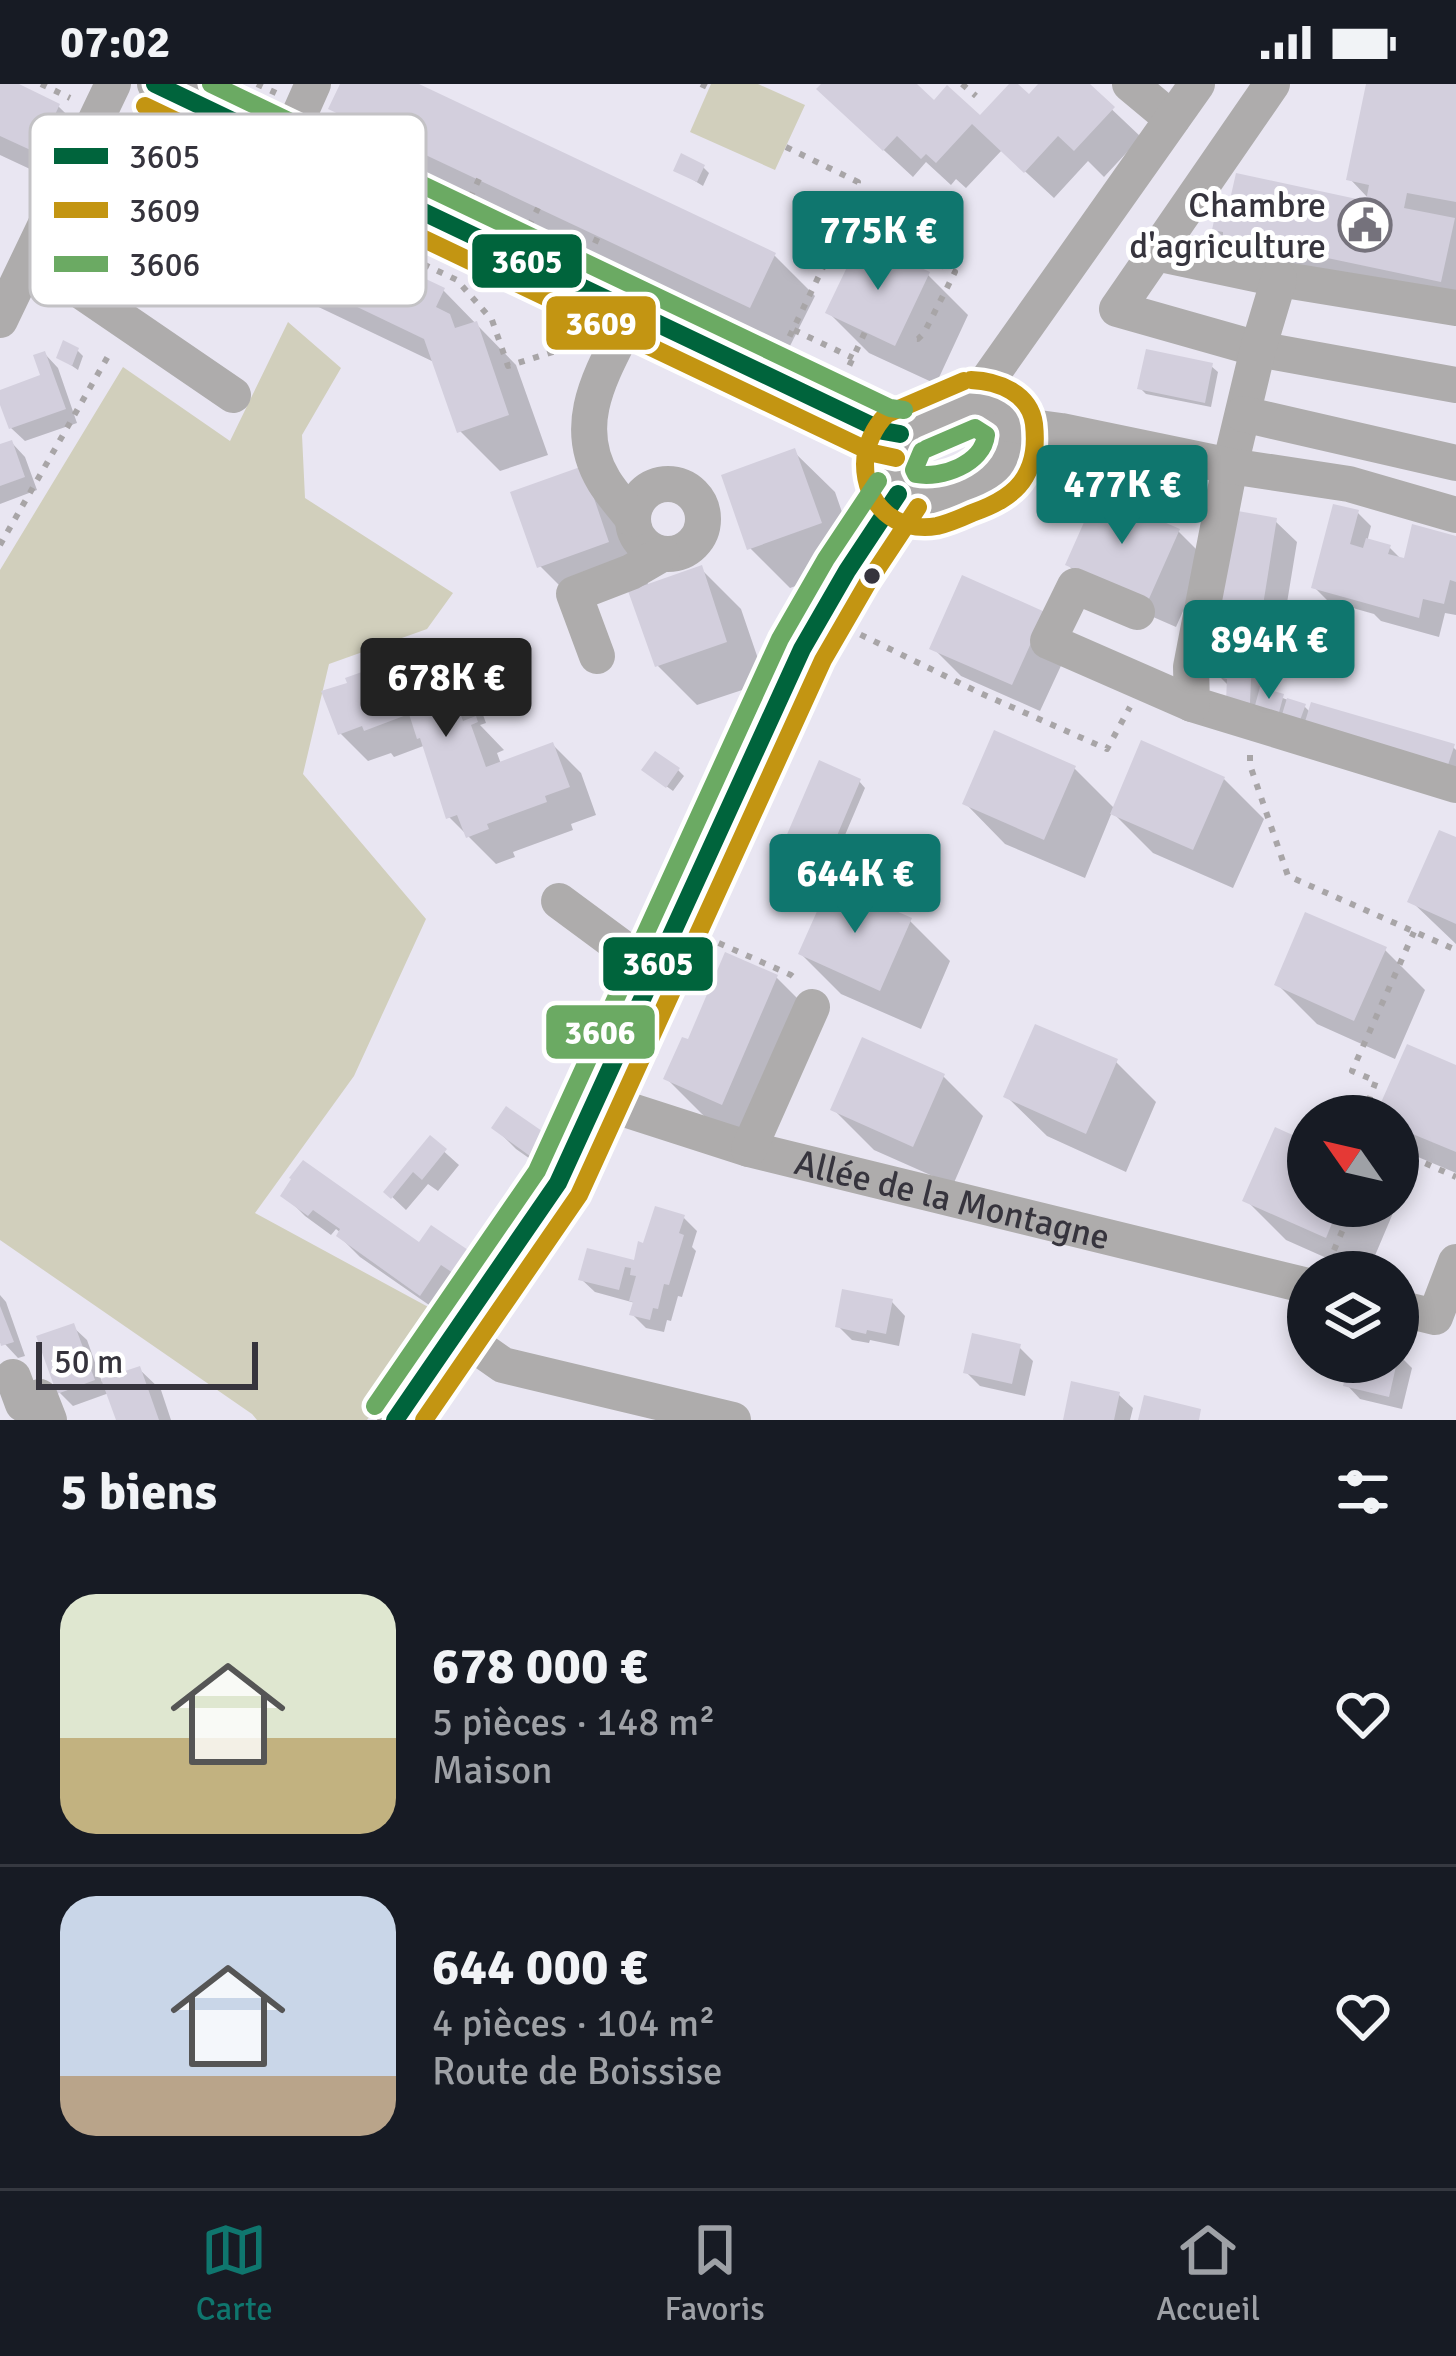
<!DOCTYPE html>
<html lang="fr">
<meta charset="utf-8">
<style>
body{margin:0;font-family:Signika,sans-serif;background:#242831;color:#f1f3f6;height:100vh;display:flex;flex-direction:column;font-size:45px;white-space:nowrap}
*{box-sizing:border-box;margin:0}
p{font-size:39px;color:#9ea1a6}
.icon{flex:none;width:66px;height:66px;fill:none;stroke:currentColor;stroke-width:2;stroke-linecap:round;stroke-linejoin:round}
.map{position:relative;height:1336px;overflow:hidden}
.details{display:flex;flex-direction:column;background:#171b24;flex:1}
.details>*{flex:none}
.needle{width:78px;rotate:304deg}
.buttons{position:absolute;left:1287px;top:1011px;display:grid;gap:24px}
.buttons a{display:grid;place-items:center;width:132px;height:132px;border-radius:50%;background:#171b24;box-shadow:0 6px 18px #0003;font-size:60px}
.scale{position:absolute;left:36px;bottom:30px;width:222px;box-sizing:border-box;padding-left:12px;border:6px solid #36343d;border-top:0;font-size:33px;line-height:42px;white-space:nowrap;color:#36343d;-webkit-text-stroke:9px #fff;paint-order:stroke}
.price{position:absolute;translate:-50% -102px;padding:0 27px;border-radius:12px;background:#0f766e;color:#fff;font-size:39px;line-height:78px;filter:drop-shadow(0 3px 6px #0008)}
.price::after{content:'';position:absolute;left:50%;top:72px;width:36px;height:27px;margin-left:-18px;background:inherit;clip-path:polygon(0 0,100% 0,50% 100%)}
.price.current{background:#222;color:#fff}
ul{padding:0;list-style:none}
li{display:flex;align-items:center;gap:36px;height:300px;padding:0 60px}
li+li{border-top:3px solid #363941}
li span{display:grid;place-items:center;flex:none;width:336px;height:240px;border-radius:36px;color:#555}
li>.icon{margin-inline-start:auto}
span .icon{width:144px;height:144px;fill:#fffc;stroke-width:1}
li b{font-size:51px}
h2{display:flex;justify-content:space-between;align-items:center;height:144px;padding:0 60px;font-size:51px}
.status{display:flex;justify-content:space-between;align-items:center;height:84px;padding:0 60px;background:#171b24;direction:ltr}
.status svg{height:33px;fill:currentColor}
.menu{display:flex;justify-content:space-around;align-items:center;height:168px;border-top:3px solid #363941;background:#171b24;font-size:33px;color:#9ea1a6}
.menu a{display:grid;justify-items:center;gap:6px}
.menu .current{color:#0f766e}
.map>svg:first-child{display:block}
.green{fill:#d1cfbc}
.shadow{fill:#0003}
.building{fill:#d3cfdd}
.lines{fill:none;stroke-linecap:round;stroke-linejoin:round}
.path{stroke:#a8a5a7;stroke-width:6;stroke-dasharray:6 9;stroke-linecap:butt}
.minor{stroke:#aeacac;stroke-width:36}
.bus-1-casing{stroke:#fff;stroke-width:27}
.bus-2-casing{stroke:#fff;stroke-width:27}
.bus-3-casing{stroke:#fff;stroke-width:27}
.bus-1{stroke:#00643c;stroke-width:18}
.bus-2{stroke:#c39512;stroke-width:18}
.bus-3{stroke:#6baa63;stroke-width:18}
.bus-dot{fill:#36343d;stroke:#fff;stroke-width:4.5}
.labels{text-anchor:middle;stroke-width:10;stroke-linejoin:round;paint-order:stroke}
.poi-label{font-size:36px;fill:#36343d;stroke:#fff;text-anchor:end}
.street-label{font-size:36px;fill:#36343d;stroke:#fff}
.key{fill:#fff;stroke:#c3c2c5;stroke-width:3}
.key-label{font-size:33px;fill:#36343d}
.line-badge{stroke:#fff;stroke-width:4.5}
.badge-label{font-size:33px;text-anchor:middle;font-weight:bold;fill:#fff}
</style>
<div class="status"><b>07:02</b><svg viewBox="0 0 49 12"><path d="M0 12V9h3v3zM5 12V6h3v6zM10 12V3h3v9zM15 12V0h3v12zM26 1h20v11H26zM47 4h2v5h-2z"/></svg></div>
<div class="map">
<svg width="1456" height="1336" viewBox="0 0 1456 1336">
<rect width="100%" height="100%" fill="#e9e6f2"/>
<path class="green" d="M 711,0 L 758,0 L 805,21 L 775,86 L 690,48 Z
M 288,238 L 341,284 L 302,351 L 305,414 L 453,509 L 427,545 L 329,580 L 303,690 L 426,835 L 354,992 L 255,1129 L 443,1231 L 367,1336 L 257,1336 L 252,1330 L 0,1156 L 0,486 L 123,283 L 230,357 Z"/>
<path class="shadow" d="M 0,0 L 12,0 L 58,22 L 99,62 L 77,107 L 0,71 Z
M 343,0 L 412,0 L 775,172 L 815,212 L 790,262 L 372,64 L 332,24 Z
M 825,0 L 912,0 L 934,20 L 980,36 L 1013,0 L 1029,14 L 1042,0 L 1085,0 L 1141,53 L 1104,93 L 1088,77 L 1054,114 L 1002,66 L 966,104 L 956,95 L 951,101 L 926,78 L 913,93 L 848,33 Z
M 1369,0 L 1456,0 L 1456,222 L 1243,173 L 1215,145 L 1368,120 L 1369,115 L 1350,95 Z
M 703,83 L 709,89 L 703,102 L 677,86 Z
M 113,104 L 443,206 L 516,281 L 548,371 L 500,387 L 460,347 L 436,279 L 153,144 Z
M 928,191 L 968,231 L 936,300 L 869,269 L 829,229 Z
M 77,266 L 83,272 L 78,286 L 59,273 Z
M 45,270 L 58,284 L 77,339 L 25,357 L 11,344 L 0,310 L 44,293 Z
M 1211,282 L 1218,288 L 1211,323 L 1146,310 L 1140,304 Z
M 12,359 L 25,373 L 37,406 L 0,420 L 0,363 Z
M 794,368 L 835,408 L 860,480 L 790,504 L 750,464 Z
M 582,386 L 622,426 L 649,503 L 701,485 L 741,525 L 766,598 L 697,621 L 657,581 L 630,504 L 580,522 L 540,482 Z
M 1358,429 L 1371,442 L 1367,458 L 1389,463 L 1406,480 L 1456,455 L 1456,531 L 1445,529 L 1439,553 L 1381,537 L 1374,530 L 1328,517 L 1314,503 Z
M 1275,437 L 1297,458 L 1272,610 L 1304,622 L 1311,629 L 1453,663 L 1456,666 L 1456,695 L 1235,622 L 1230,603 L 1210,583 Z
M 1178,447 L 1206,475 L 1176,543 L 1096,508 L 1068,481 Z
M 964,495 L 1072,558 L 1040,627 L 961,592 L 933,564 Z
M 434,565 L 475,609 L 486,639 L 480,641 L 504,666 L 497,669 L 501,680 L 553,661 L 581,689 L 596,731 L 571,740 L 573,746 L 513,768 L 515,773 L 496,780 L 449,733 L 426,661 L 394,673 L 391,669 L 368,677 L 340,649 Z
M 1074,684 L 1115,725 L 1224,695 L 1264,735 L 1233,804 L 1153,769 L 1112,728 L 1085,794 L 1005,760 L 965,719 Z
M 678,686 L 684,692 L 673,707 L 651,691 Z
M 859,697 L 865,704 L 831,784 L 791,767 L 785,761 Z
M 1456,756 L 1456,860 L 1411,817 Z
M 910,837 L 950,877 L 921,945 L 841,910 L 801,870 Z
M 1385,866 L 1425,906 L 1395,975 L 1317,940 L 1277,900 Z
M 776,893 L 816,933 L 762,1059 L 707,1035 L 667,995 L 689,959 Z
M 1116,978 L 1156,1018 L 1126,1088 L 1047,1052 L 1006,1012 Z
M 1456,985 L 1456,1089 L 1418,1073 L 1398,1053 L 1398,1032 L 1379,1032 Z
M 943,992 L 983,1032 L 953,1101 L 874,1066 L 834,1026 Z
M 495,1044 L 553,1058 L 574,1079 L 563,1098 L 516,1065 Z
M 430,1055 L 459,1081 L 438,1107 L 428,1100 L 406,1126 L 387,1108 Z
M 1308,1061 L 1308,1122 L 1396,1122 L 1368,1188 L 1358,1188 L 1286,1156 L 1246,1116 Z
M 284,1111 L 419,1162 L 478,1176 L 499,1197 L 487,1216 L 463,1200 L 442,1230 L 360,1173 L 339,1152 L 341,1149 L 336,1145 L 331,1151 L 305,1132 Z
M 683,1133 L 697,1147 L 692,1163 L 696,1167 L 682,1213 L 678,1212 L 671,1237 L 667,1236 L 664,1248 L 646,1244 L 632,1230 L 635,1219 L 595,1208 L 581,1195 L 636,1179 Z
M 0,1211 L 6,1218 L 25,1272 L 18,1274 L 3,1258 L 0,1259 Z
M 892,1218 L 905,1232 L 899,1262 L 870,1256 L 869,1259 L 852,1256 L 838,1242 Z
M 73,1243 L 87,1256 L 102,1298 L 139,1285 L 161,1306 L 171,1336 L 119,1336 L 109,1309 L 73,1322 L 59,1308 Z
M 1019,1263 L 1033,1277 L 1025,1312 L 980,1302 L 966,1288 Z
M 1398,1270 L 1412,1284 L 1402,1325 L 1360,1315 L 1347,1301 L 1352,1278 L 1398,1278 Z
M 1074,1301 L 1119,1311 L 1133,1324 L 1130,1336 L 1066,1336 Z"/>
<path class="building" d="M 0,0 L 19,0 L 60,20 L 37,69 L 0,52 Z
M 340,0 L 419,0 L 776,169 L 750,224 L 328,25 Z
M 821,0 L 917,0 L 934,16 L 947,1 L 980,31 L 1009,0 L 1018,0 L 1029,10 L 1038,0 L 1090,0 L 1115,23 L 1074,67 L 1058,52 L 1024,89 L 972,40 L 936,79 L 926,70 L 921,75 L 897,52 L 883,67 L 816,5 Z
M 1366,0 L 1456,0 L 1456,118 L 1407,109 L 1404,124 L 1455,134 L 1441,198 L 1223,152 L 1223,148 L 1212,146 L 1218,118 L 1229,120 L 1236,89 L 1366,117 L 1369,101 L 1346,96 Z
M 131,56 L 445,204 L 436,223 L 450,230 L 455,244 L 477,237 L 509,331 L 457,349 L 424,255 L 109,104 Z
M 681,69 L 705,81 L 697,98 L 673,87 Z
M 860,156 L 930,188 L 895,262 L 825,229 Z
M 63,256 L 79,264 L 72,282 L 56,274 Z
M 1146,265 L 1213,279 L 1205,319 L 1137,305 Z
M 45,267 L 66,325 L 9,345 L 0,321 L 0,306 L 40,291 L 33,271 Z
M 12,356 L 25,393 L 0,402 L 0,360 Z
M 795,364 L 822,439 L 747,466 L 721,391 Z
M 583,382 L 609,458 L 537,484 L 510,408 Z
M 1097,409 L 1180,445 L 1148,517 L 1065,481 Z
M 1333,420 L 1359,426 L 1350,460 L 1363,464 L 1366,454 L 1391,461 L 1388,470 L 1404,474 L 1412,440 L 1456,452 L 1456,498 L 1450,496 L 1444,520 L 1423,515 L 1419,534 L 1311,504 Z
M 1232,426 L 1277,434 L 1251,596 L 1250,619 L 1226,617 L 1227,595 L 1206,590 Z
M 702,481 L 727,558 L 655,583 L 628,507 Z
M 962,491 L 1045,528 L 1012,601 L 929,565 Z
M 435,562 L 442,580 L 448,578 L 460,611 L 454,613 L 463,637 L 476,632 L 478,638 L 471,641 L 486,683 L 553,658 L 570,703 L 545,712 L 547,718 L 487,740 L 489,745 L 466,754 L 457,731 L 446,735 L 420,654 L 417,655 L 409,630 L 364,647 L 362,642 L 338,651 L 321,607 L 347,599 L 345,594 Z
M 1260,603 L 1284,610 L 1278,632 L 1254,625 Z
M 1287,614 L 1306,620 L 1299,639 L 1281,634 Z
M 1311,618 L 1455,660 L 1447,684 L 1304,641 Z
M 994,646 L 1076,682 L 1044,756 L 962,720 Z
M 1141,656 L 1225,693 L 1193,766 L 1110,730 Z
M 655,667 L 680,684 L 666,704 L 641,686 Z
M 819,676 L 861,695 L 825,780 L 782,762 Z
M 1439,746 L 1456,753 L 1456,840 L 1407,818 Z
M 830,798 L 912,834 L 880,907 L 798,870 Z
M 1305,828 L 1387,863 L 1354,937 L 1274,901 Z
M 725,868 L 778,891 L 722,1021 L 663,995 L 682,953 L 688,955 Z
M 1035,940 L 1118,975 L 1086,1050 L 1003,1013 Z
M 862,953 L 945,990 L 913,1063 L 830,1026 Z
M 1407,960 L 1456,981 L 1456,1068 L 1398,1044 L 1398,1032 L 1375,1032 Z
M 506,1022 L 555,1056 L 541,1080 L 491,1044 Z
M 1275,1043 L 1308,1058 L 1308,1122 L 1339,1122 L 1326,1154 L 1242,1117 Z
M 430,1051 L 447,1065 L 422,1096 L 413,1088 L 391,1115 L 383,1108 Z
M 303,1076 L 419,1158 L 431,1141 L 480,1174 L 465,1197 L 441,1181 L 420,1212 L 336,1152 L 340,1145 L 313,1126 L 308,1132 L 280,1112 L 291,1095 L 289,1094 Z
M 655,1122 L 685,1131 L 679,1149 L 684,1151 L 669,1201 L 664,1200 L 658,1225 L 653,1224 L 650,1236 L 629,1231 L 633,1218 L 629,1217 L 636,1192 L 630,1191 L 631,1184 L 625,1183 L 619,1206 L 578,1196 L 587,1164 L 634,1176 L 638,1157 L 643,1159 Z
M 842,1205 L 893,1215 L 886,1250 L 867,1246 L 866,1250 L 835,1243 Z
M 0,1222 L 14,1258 L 1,1262 L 0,1258 Z
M 74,1239 L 95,1296 L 57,1310 L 36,1252 Z
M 972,1249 L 1021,1260 L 1012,1300 L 963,1289 Z
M 1349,1278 L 1397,1278 L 1389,1313 L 1343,1302 Z
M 140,1282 L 159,1336 L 116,1336 L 101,1295 Z
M 1071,1297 L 1120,1308 L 1114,1336 L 1063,1336 Z
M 1144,1311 L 1201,1325 L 1199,1336 L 1138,1336 Z"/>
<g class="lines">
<path class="path" d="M 41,0 L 70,14
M 257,0 L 276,9
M 701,0 L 709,4
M 962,0 L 976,12
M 125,40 L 457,196 L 492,236 L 508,282 L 581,259
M 786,63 L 858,98 L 855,113
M 470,114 L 479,95
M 845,133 L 955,188 L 924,249 L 918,255 L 910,255
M 529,142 L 538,124
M 589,173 L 598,152
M 794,246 L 853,274
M 783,266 L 829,171 L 828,159
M 843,295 L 865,248
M 0,461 L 111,267
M 847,544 L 980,609 L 1107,665 L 1130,623
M 1250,671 L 1250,681 L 1288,792 L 1456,866
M 705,853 L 791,891 L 796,895
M 1363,1032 L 1376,997 L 1352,987 L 1414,848
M 1398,1067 L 1456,1093
M 1328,1180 L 1353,1122"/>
<g class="minor">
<path d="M 155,0 L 883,347 L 900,350"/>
<path d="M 1130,0 L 1172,35"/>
<path d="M 1272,0 L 1117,225 L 1258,265 L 1456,301"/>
<path d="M 285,63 L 313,0"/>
<path d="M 1155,169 L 1279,195 L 1456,224"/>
<path d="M 31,173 L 233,311"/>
<path d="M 1279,195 L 1258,265 L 1230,382 L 1191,583 L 1192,620 L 1456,701"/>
<path d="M 0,236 L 113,0"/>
<path d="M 971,320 L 1197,0"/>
<path d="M 971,320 L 989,321 L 1010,340 L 1011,365 L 1003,383 L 987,397 L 933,418 L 912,418 L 898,410 L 890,392 L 889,373 L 900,350 Z"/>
<path d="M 1243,330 L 1456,379"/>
<path d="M 1010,340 L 1061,347 L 1230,382 L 1349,400 L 1456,431"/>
<circle cx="668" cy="435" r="35"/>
<path d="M 633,435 C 623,422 612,410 604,397 C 567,336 607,282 633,227"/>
<path d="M 1137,528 L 1075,502 L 1048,557 L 1192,620"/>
<path d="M 597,572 L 574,510 L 631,488 L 662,470"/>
<path d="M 559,817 L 655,888"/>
<path id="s1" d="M 597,1016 L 749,1065 L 1308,1202"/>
<path d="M 749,1065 L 812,923"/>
<path d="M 1398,1224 L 1435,1233 L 1456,1178"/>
<path d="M 456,1248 L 503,1281 L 733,1336"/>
<path d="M 13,1293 L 23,1320 L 40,1313 L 49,1336"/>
<path d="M 395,1336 L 558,1099 L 802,565 L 847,487 L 898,410"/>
</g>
<g class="bus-1-casing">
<path id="bus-1" d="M 155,0 L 883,347 L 900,350
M 395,1336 L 558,1099 L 802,565 L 847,487 L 898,410"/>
</g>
<g class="bus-2-casing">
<path id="bus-2" d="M 145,22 L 873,369 L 896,374
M 964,297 L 887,330 C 874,343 865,362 865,380 C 865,421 896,449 937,442 C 949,439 961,434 972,429 C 992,422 1014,412 1025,393 C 1035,376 1036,359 1034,340 C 1030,309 998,297 971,296
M 424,1336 L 579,1111 L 823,576 L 867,500 L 918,423"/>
</g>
<g class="bus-3-casing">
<path id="bus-3" d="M 211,0 L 890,324 L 904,326
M 922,367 L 914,386 L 916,390 C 941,395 983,380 986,351 L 975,344 L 926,365
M 375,1322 L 537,1087 L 780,555 L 826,475 L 878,397"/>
</g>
<use href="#bus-1" class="bus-1"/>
<use href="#bus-2" class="bus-2"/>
<use href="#bus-3" class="bus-3"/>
</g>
<defs>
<g id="civic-ring" transform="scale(2.7)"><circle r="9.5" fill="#fff" stroke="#75727c" stroke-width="1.5"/><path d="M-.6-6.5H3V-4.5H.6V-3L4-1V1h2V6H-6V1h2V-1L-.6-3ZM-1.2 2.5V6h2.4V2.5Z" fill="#75727c"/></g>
</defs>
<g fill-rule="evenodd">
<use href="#civic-ring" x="1365" y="141"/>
</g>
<circle class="bus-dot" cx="872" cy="492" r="10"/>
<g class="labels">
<g class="poi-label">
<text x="1326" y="133">Chambre<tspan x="1326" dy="41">d'agriculture</tspan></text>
</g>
<g class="street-label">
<text dy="13" stroke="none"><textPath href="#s1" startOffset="369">Allée de la Montagne</textPath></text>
</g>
</g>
<rect x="30" y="30" width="396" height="192" rx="18" class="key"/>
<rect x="54" y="64" width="54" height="16" fill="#00643c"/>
<rect x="54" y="118" width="54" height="16" fill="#c39512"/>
<rect x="54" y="172" width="54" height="16" fill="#6baa63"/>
<g class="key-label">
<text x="129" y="84">3605</text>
<text x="129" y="138">3609</text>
<text x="129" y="192">3606</text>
</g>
<g class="line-badge">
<rect x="470" y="148" width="114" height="58" rx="12" fill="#00643c"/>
<rect x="544" y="210" width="114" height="58" rx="12" fill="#c39512"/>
<rect x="601" y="851" width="114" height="58" rx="12" fill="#00643c"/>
<rect x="544" y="919" width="113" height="58" rx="12" fill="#6baa63"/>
</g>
<g class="badge-label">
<text x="527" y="189">3605</text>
<text x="601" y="251">3609</text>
<text x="658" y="891">3605</text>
<text x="600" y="960">3606</text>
</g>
</svg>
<div class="buttons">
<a><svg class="needle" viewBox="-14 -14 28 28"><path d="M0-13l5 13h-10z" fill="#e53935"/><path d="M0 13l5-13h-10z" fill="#9ea1a6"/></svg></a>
<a><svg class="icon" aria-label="layers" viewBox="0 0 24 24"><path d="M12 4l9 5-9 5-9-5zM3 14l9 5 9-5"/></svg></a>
</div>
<div class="scale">50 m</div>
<b class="price" style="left:878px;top:209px">775K €</b>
<b class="price" style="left:1122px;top:463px">477K €</b>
<b class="price" style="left:1269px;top:618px">894K €</b>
<b class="price current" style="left:446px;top:656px">678K €</b>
<b class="price" style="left:855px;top:852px">644K €</b>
</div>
<section class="details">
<h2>5 biens<svg class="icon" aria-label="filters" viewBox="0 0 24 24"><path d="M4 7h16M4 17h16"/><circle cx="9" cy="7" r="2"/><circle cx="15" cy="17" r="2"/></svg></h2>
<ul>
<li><span style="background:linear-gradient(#dfe7d0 60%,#c2b280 0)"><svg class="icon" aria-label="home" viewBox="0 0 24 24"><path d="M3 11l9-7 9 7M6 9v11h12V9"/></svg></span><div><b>678 000 €</b><p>5 pièces · 148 m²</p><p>Maison</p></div><svg class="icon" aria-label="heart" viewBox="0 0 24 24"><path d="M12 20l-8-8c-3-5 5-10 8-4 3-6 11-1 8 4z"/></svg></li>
<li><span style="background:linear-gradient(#c9d6e8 75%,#b9a48a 0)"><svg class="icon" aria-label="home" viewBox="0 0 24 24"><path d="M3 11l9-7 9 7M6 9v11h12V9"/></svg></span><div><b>644 000 €</b><p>4 pièces · 104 m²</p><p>Route de Boissise</p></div><svg class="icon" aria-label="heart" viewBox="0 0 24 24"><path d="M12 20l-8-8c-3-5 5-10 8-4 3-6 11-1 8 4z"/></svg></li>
</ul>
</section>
<nav class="menu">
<a class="current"><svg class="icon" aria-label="map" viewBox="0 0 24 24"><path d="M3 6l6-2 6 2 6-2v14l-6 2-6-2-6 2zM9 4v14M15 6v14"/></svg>Carte</a>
<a><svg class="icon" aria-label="saved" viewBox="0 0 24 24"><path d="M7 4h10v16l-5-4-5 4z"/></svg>Favoris</a>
<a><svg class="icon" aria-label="home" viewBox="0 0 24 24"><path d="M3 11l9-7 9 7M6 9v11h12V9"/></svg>Accueil</a>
</nav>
